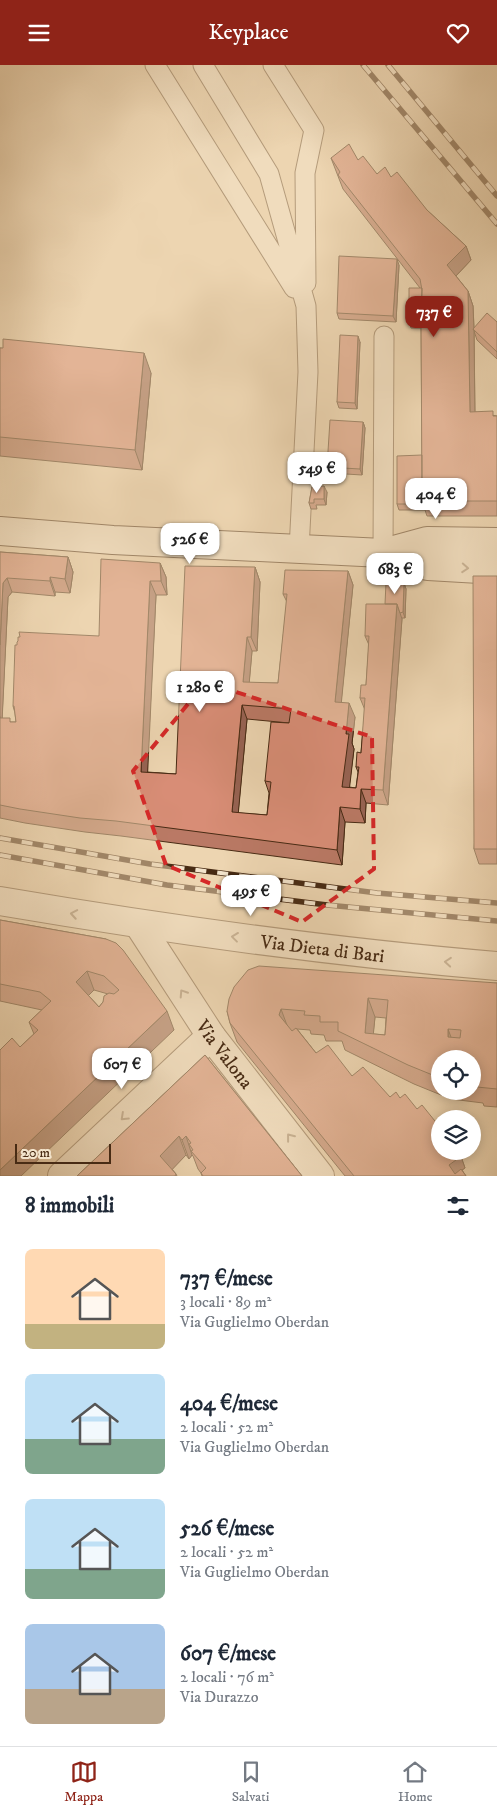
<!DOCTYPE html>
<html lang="it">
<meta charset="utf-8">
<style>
body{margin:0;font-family:"IM FELL DW Pica",serif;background:#f2f2f3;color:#1f2937;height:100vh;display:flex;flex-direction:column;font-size:19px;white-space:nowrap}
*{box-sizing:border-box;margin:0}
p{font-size:16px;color:#747a83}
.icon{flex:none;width:28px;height:28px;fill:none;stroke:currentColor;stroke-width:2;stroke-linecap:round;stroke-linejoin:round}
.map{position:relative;height:1111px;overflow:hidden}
.panel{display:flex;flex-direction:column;background:#fff;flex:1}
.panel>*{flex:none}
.tools{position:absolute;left:431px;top:985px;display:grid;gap:10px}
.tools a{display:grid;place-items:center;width:50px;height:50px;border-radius:50%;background:#fff;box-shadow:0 2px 12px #0003;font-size:25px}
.scale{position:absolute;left:15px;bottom:12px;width:96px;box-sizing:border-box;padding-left:5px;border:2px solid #482b14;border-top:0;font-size:14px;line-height:18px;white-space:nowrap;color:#482b14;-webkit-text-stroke:4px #f3e4cc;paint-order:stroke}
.price{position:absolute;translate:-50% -42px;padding:0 11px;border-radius:10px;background:#fff;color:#222;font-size:16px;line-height:32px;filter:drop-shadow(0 1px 2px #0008)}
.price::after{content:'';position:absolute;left:50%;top:30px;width:15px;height:11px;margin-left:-8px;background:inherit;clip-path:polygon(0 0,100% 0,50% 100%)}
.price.current{background:#8f2418;color:#fff}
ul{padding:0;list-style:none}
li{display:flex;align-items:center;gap:15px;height:125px;padding:0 25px}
li span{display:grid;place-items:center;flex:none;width:140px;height:100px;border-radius:8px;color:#555}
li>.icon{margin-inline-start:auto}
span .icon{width:60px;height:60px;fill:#fffc;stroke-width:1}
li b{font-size:21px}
h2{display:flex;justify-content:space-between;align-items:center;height:60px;padding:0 25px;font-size:21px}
header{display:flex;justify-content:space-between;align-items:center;height:65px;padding:0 25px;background:#8f2418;color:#fff;font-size:22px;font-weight:600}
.tabs{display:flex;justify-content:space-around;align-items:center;height:70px;border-top:1px solid #e0e1e3;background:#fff;font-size:14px;color:#747a83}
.tabs a{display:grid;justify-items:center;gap:2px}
.tabs .current{color:#8f2418}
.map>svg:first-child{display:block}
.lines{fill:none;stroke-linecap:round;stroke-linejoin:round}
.lane-casing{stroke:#71563b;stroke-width:21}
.street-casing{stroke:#71563b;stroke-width:30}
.secondary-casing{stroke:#482b14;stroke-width:30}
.lane{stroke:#f3e4cc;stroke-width:19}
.street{stroke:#f3e4cc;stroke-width:28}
.secondary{stroke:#f3e4cc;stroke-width:28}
.rail-casing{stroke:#482b14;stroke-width:5.5}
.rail{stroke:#f3e4cc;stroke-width:4;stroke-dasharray:11;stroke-linecap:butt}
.wall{fill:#ba7965;stroke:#482b14;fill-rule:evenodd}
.shaded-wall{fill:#976353;stroke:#482b14}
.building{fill:#d88d76;stroke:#482b14;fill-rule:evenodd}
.oneway{stroke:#9e8870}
.marked{fill:none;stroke:#d62828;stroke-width:4;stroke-dasharray:10 6;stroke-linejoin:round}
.labels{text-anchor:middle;stroke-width:4.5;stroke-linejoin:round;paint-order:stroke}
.street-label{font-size:19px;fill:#482b14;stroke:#f3e4cc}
</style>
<header><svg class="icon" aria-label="menu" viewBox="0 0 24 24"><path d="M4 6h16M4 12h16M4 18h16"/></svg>Keyplace<svg class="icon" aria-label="heart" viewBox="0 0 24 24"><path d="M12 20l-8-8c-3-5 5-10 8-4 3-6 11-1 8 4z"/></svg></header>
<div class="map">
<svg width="497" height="1111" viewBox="0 0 497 1111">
<rect width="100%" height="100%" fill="#edd5b1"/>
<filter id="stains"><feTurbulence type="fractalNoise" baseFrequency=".004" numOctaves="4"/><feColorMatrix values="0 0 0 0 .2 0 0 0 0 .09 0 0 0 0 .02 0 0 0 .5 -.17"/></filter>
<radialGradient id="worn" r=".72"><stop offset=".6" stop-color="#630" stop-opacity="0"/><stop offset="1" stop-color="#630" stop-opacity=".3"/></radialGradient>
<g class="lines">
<g class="lane-casing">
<path id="lane" d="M 155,0 L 294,223
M 203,0 L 269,109 L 306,241 L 308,307 L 299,485
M 273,0 L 314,65 L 305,108 L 306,218
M 383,488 L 384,271"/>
</g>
<g class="street-casing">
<g id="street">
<path id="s1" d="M 0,836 C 165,864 330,887 497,901"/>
<path id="s2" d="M 139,860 L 211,971 L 320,1111"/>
<path d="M 62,1111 L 211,971"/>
</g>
</g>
<g class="secondary-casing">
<path id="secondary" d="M 0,466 L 113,475 L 383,488 L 428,501 L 497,505
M 383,488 L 427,476 L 497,477"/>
</g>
<use href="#lane" class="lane"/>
<use href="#street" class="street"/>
<use href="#secondary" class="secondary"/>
<g class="rail-casing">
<path id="rail" d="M 363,0 L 497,159
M 388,0 L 497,131
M 0,773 L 150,799 L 377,828 L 497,838
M 0,790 L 167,820 L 327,840 L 497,856"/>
</g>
<use href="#rail" class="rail"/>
</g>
<path class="wall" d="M 331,93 L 358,95 L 377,109 L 391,112 L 466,181 L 471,195 L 456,211 L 468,226 L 473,241 L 474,263 L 497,257 L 497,294 L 477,275 L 474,266 L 475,347 L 497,351 L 497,451 L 427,451 L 425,445 L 399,445 L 397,439 L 422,390 L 421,263 L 411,263 L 409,257 L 420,223 L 343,124 Z
M 399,200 L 396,257 L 339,254 L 337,248 Z
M 360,277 L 357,344 L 339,343 L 337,337 Z
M 0,283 L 151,308 L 142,405 L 0,391 Z
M 363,357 L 365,363 L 362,410 L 330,408 L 327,402 Z
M 312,422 L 327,427 L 326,440 L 316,440 L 317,444 L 311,444 L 309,438 Z
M 0,487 L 68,492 L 73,507 L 70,528 L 55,527 L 55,531 L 12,527 L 8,532 L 2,653 L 11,657 L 16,657 L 15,648 L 13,641 L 99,571 L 160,498 L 166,512 L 167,530 L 156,530 L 147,707 L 176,709 L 255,502 L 260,517 L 257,586 L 252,586 L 249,618 L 278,618 L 287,537 L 283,529 L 348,506 L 353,520 L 341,637 L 355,652 L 352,678 L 354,684 L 349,722 L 356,723 L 358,707 L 356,702 L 361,688 L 365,645 L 360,633 L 366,620 L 369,580 L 365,571 L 385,539 L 404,518 L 406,524 L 405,553 L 402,553 L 388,740 L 366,738 L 365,758 L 345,757 L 342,800 L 121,771 L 85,767 L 25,758 L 0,753 ZM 247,654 L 289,658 L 265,716 L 269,728 L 267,750 L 238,748 Z
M 497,511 L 497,799 L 479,799 L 474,784 Z
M 0,855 L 106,874 L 174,965 L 20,982 L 34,969 L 29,957 L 42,945 L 0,936 ZM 94,925 L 108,929 L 103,937 L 99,942 L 88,930 Z
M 497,918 L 497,1042 L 484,1041 L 483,1038 L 451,1034 L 414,1019 L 345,985 L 342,976 L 326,976 L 324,970 L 311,969 L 310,965 L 297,964 L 316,988 L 352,1011 L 390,1032 L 400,1033 L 440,1086 L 459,1086 L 465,1103 L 462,1105 L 466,1111 L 345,1111 L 237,977 L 230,958 L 227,946 ZM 375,952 L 386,953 L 385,970 L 373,969 ZM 440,994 L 472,994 L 472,1026 L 440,1026 Z
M 205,990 L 302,1111 L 202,1111 L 201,1108 L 198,1104 L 193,1091 L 192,1090 L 189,1094 L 186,1090 L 172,1104 L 176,1109 L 177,1111 L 77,1111 Z"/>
<path class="shaded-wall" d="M 466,181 L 471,195 L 453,214 L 447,200 Z
M 397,194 L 399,200 L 396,257 L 393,251 Z
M 468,226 L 473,241 L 474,265 L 473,264 L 474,266 L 475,361 L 470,347 Z
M 358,271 L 360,277 L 357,344 L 355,338 Z
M 144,288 L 151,308 L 142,405 L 135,385 Z
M 363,357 L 365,363 L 362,410 L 360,404 Z
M 324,421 L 327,427 L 326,440 L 324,434 Z
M 68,492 L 73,507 L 70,528 L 65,514 Z
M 160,498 L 166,512 L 167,530 L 161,516 Z
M 255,502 L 260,517 L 257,586 L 251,572 Z
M 348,506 L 353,520 L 340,651 L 335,637 Z
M 50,512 L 55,527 L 55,531 L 50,516 Z
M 7,513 L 12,527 L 8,532 L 2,657 L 0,651 L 0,580 L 3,518 Z
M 150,516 L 156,530 L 147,721 L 141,707 Z
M 404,518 L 406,524 L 405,553 L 403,547 Z
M 397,539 L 402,554 L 388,740 L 383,725 Z
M 247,572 L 252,586 L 248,632 L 243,617 Z
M 349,638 L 355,652 L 352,678 L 354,684 L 348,736 L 342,722 L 346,669 Z
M 242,640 L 247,654 L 237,762 L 232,747 Z
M 361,724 L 366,738 L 365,758 L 360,744 Z
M 340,742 L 345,757 L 342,800 L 337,785 Z
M 87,906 L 94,925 L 83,936 L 76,917 Z
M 368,933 L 375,952 L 372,983 L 365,968 Z
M 281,944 L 288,963 L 279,950 Z
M 167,946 L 174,965 L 21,1111 L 0,1111 L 0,1105 Z
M 448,964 L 455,983 L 448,972 Z
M 439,1061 L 440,1063 L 440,1078 L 435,1064 Z
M 179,1071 L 186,1090 L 167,1110 L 160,1091 Z
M 186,1071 L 192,1090 L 189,1094 L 182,1075 Z
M 455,1086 L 459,1086 L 465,1103 L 453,1111 L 449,1100 L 451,1089 Z"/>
<path class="building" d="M 349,79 L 358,95 L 363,91 L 377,109 L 385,102 L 391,112 L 397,107 L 427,145 L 466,181 L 447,200 L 468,226 L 470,347 L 493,346 L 493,351 L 497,351 L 497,436 L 422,436 L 421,249 L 422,225 L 420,214 L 338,110 L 340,107 L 331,93 Z
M 339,191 L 397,194 L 393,251 L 337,248 Z
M 409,223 L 422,223 L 421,257 L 409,257 Z
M 487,248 L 497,257 L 497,287 L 473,264 Z
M 340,270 L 358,271 L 355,338 L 337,337 Z
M 3,274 L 144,288 L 135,385 L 0,372 L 0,283 L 3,283 Z
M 330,355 L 363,357 L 360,404 L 327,402 Z
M 422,390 L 422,436 L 423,439 L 397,439 L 397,391 Z
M 324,421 L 324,434 L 314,434 L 314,438 L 309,438 L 312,422 Z
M 0,487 L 68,492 L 65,514 L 50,512 L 50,516 L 7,513 L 3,518 L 0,580 Z
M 101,494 L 160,498 L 161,516 L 150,516 L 141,707 L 176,709 L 185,501 L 255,502 L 251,572 L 247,572 L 243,617 L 278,618 L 287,529 L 283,529 L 285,505 L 348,506 L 335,637 L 349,638 L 346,669 L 349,669 L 342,722 L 356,723 L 359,702 L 356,702 L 357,687 L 361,688 L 365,633 L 360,633 L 361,620 L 366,620 L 369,571 L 365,571 L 366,539 L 397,539 L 383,725 L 361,724 L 360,744 L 340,742 L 337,785 L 116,756 L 80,753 L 20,744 L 0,740 L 0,653 L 10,653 L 10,657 L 16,657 L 14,641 L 13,641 L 15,580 L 17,580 L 17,577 L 18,576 L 18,572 L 20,572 L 19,567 L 99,571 ZM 242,640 L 291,644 L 289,658 L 271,657 L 265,716 L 271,717 L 267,750 L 232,747 Z
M 473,511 L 497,511 L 497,784 L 474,784 Z
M 386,518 L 404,518 L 403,547 L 400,548 L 397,539 L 385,539 Z
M 0,855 L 106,874 L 116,878 L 123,885 L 167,946 L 0,1105 L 0,985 L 12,973 L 20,982 L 38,965 L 29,957 L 51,936 L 40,927 L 0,919 ZM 87,906 L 104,911 L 119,925 L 114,929 L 109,928 L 104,931 L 103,937 L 99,942 L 76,917 Z
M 259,901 L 497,918 L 497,1024 L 477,1022 L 478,1019 L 472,1018 L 472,994 L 440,994 L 440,1013 L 408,1000 L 338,966 L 338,957 L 320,957 L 320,951 L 304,950 L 305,946 L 281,944 L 279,950 L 292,966 L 296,963 L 316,988 L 328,980 L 352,1011 L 363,1002 L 390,1032 L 396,1027 L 400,1033 L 405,1029 L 417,1044 L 422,1040 L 439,1061 L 435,1064 L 440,1071 L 440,1086 L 455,1086 L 451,1089 L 456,1095 L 449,1100 L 455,1109 L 461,1104 L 466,1111 L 354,1111 L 230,958 L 227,946 L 229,934 L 234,922 L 248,905 ZM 368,933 L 388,935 L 385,970 L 365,968 ZM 448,964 L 461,965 L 460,973 L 448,972 Z
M 205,990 L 302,1111 L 203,1111 L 201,1108 L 206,1103 L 191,1086 L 193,1085 L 189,1079 L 191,1078 L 186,1071 L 182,1075 L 179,1071 L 160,1091 L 176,1109 L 175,1111 L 77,1111 Z"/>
<defs><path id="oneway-chevron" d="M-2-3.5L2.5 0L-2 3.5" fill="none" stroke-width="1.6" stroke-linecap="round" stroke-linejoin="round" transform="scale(1.25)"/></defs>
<g class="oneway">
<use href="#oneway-chevron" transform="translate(465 503) rotate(4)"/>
<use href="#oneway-chevron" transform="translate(74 849) rotate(-170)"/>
<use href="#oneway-chevron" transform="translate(235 872) rotate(-173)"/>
<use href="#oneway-chevron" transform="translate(448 897) rotate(-175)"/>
<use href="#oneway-chevron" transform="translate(183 928) rotate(-123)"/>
<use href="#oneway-chevron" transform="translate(124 1052) rotate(137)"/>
<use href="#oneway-chevron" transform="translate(290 1072) rotate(-128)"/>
</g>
<path d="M0 0H497V1111H0ZM 206,617 L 372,672 L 374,804 L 302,857 L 166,800 L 133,706 Z" fill="#edd5b1" fill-opacity=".55" fill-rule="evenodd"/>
<path class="marked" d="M 206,617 L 372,672 L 374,804 L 302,857 L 166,800 L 133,706 Z"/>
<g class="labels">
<g class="street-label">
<text dy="7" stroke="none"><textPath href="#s1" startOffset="326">Via Dieta di Bari</textPath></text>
<text dy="7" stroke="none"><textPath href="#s2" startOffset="155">Via Valona</textPath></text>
</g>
</g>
<rect width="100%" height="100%" filter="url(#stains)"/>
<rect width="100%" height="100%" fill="url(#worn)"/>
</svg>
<div class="tools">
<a><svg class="icon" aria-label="locate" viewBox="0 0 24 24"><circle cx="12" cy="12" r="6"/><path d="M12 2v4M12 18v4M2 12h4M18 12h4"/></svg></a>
<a><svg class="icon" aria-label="layers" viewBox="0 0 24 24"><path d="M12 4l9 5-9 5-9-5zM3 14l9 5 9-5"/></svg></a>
</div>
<div class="scale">20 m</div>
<b class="price current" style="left:434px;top:273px">737 €</b>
<b class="price" style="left:317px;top:429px">549 €</b>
<b class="price" style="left:436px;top:455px">404 €</b>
<b class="price" style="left:190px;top:500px">526 €</b>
<b class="price" style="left:395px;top:530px">683 €</b>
<b class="price" style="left:200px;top:648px">1 280 €</b>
<b class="price" style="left:251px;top:852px">495 €</b>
<b class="price" style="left:122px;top:1025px">607 €</b>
</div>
<section class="panel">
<h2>8 immobili<svg class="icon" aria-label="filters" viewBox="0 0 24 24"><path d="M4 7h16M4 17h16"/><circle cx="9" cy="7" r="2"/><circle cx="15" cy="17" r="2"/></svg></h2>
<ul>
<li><span style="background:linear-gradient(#ffd9b3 75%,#c2b280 0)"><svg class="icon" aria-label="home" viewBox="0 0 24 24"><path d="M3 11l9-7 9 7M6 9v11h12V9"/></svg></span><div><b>737 €/mese</b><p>3 locali · 89 m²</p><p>Via Guglielmo Oberdan</p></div></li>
<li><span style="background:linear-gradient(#bfe0f5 65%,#7fa58c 0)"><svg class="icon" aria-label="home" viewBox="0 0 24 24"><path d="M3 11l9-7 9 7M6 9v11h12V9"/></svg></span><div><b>404 €/mese</b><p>2 locali · 52 m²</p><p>Via Guglielmo Oberdan</p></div></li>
<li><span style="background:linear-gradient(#bfe0f5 70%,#7fa58c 0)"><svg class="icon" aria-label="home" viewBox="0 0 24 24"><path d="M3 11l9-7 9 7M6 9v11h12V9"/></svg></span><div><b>526 €/mese</b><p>2 locali · 52 m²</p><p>Via Guglielmo Oberdan</p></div></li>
<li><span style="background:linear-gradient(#a9c7e8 65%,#b9a48a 0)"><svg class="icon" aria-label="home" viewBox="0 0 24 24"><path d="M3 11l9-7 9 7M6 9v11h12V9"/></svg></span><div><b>607 €/mese</b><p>2 locali · 76 m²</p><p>Via Durazzo</p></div></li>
</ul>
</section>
<nav class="tabs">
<a class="current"><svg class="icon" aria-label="map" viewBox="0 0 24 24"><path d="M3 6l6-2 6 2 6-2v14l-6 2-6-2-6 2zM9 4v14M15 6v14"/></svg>Mappa</a>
<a><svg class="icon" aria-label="saved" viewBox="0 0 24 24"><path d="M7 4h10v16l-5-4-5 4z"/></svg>Salvati</a>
<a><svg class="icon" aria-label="home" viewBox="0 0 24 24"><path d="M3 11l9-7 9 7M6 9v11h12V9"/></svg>Home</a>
</nav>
